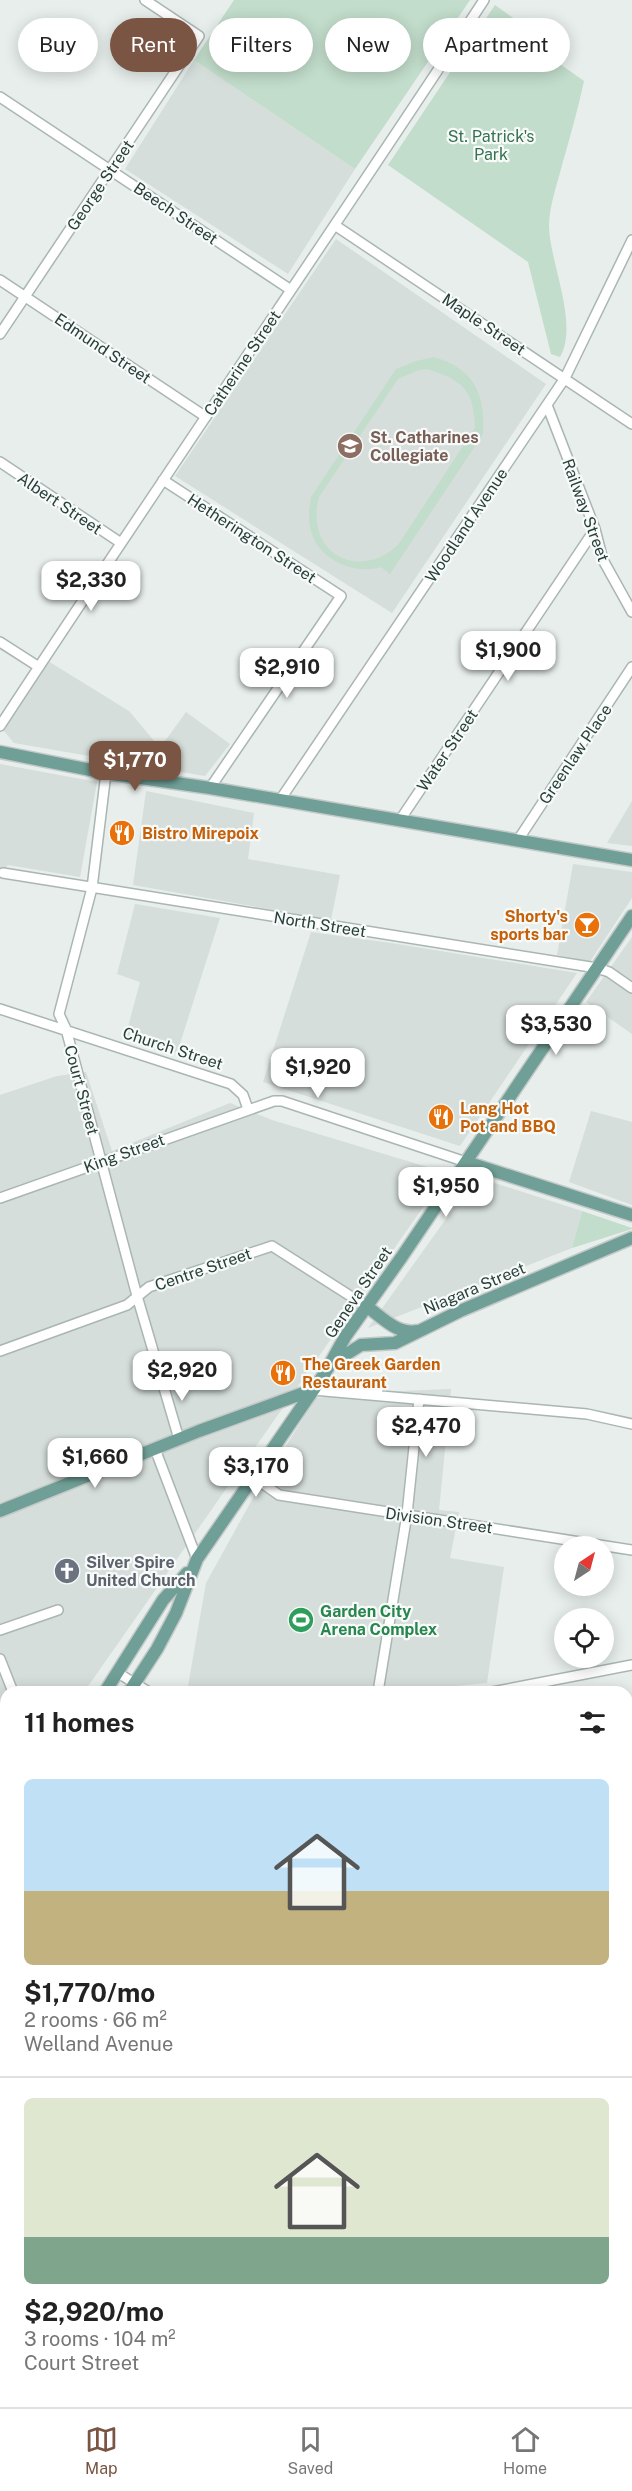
<!DOCTYPE html>
<meta charset="utf-8">
<style>
body{margin:0;font-family:"Public Sans",sans-serif;background:#f2f2f2;color:#222;height:100vh;display:flex;flex-direction:column;font-size:22px;white-space:nowrap}
*{box-sizing:border-box;margin:0}
p{font-size:20px;color:#767676}
.icon{flex:none;width:33px;height:33px;fill:none;stroke:currentColor;stroke-width:2;stroke-linecap:round;stroke-linejoin:round}
.map{position:relative;flex:1;overflow:hidden}
.side{position:absolute;left:0px;top:1686px;width:633px;height:722px;display:flex;flex-direction:column;background:#fff;border-radius:18px 18px 0 0;box-shadow:0 3px 15px #0003}
.side>*{flex:none}
.top-card{position:absolute;left:18px;top:18px;width:597px;height:54px;display:flex;gap:12px}
.needle{width:39px;rotate:36deg}
.controls{position:absolute;left:554px;top:1536px;display:grid;gap:12px}
.controls a{display:grid;place-items:center;width:60px;height:60px;border-radius:50%;background:#fff;box-shadow:0 3px 15px #0003;font-size:30px}
.price{position:absolute;translate:-50% -51px;padding:0 14px;border-radius:12px;background:#fff;color:#222;font-size:20px;line-height:39px;filter:drop-shadow(0 2px 3px #0008)}
.price::after{content:'';position:absolute;left:50%;top:36px;width:18px;height:14px;margin-left:-9px;background:inherit;clip-path:polygon(0 0,100% 0,50% 100%)}
.price.active{background:#7a5544;color:#fff}
ul{padding:0;list-style:none}
li{display:grid;align-content:center;gap:12px;height:318px;padding:0 24px}
li+li{border-top:2px solid #e0e0e0}
li span{display:grid;place-items:center;height:186px;border-radius:9px;color:#555}
li>.icon{margin-inline-start:auto}
span .icon{width:108px;height:108px;fill:#fffc;stroke-width:1}
li b{font-size:26px}
h2{display:flex;justify-content:space-between;align-items:center;height:72px;padding:0 24px;font-size:26px}
.chip{padding:0 21px;border-radius:27px;background:#fff;box-shadow:0 3px 15px #0003;font-size:21px;line-height:54px}
.chip.active{background:#7a5544;color:#fff}
.dock{display:flex;justify-content:space-around;align-items:center;height:84px;border-top:2px solid #e0e0e0;background:#fff;font-size:16px;color:#767676}
.dock a{display:grid;justify-items:center;gap:3px}
.dock .active{color:#7a5544}
.map>svg:first-child{display:block}
.built{fill:#d5deda}
.green{fill:#c2ddcb;fill-rule:evenodd}
.lines{fill:none;stroke-linecap:round;stroke-linejoin:round}
.minor-casing{stroke:#aab6b2;stroke-width:12}
.major-casing{stroke:#c3c9c8;stroke-width:15}
.highway-casing{stroke:#c3c9c8;stroke-width:16}
.minor{stroke:#fff;stroke-width:9}
.major{stroke:#6f9f96;stroke-width:12}
.highway{stroke:#356962;stroke-width:14}
.labels{text-anchor:middle;stroke-width:4.5;stroke-linejoin:round;paint-order:stroke}
.park-label{font-size:16px;fill:#347251;stroke:#f7faf9}
.street-label{font-size:16px;fill:#273f3a;stroke:#f7faf9}
.education-label{font-size:16px;font-weight:bold;fill:#785e54;stroke:#f7faf9;text-anchor:start}
.food-label{font-size:16px;font-weight:bold;fill:#c56008;stroke:#f7faf9;text-anchor:start}
.worship-label{font-size:16px;font-weight:bold;fill:#5b616d;stroke:#f7faf9;text-anchor:start}
.leisure-label{font-size:16px;font-weight:bold;fill:#27864d;stroke:#f7faf9;text-anchor:start}
</style>
<div class="map">
<svg width="632" height="2407" viewBox="0 0 632 2407">
<rect width="100%" height="100%" fill="#e7eeeb"/>
<path class="built" d="M 194,60 L 355,169 L 288,274 L 125,169 Z
M 336,239 L 546,384 L 392,613 L 175,476 Z
M 48,661 L 129,711 L 160,748 L 186,712 L 230,744 L 205,776 L 14,743 L 3,730 Z
M 0,764 L 97,782 L 80,877 L 8,865 L 0,873 Z
M 146,791 L 254,813 L 248,859 L 340,875 L 331,920 L 133,885 Z
M 632,801 L 632,846 L 607,843 Z
M 573,864 L 632,872 L 632,898 L 589,963 L 557,955 Z
M 135,904 L 220,918 L 177,1053 L 125,1038 L 140,982 L 117,974 Z
M 311,932 L 391,943 L 577,973 L 460,1146 L 263,1082 Z
M 632,937 L 632,1034 L 586,1002 Z
M 86,1072 L 112,1151 L 230,1103 L 272,1120 L 447,1173 L 84,1692 L 6,1692 L 6,1750 L 0,1751 L 0,1095 L 57,1076 Z
M 591,1111 L 632,1122 L 632,1205 L 569,1182 Z
M 473,1176 L 582,1211 L 572,1248 L 368,1328 L 458,1202 Z
M 451,1389 L 439,1510 L 459,1512 L 450,1558 L 504,1567 L 487,1683 L 391,1692 L 187,1692 L 206,1583 L 253,1498 L 316,1398 L 374,1392 Z"/>
<path class="green" d="M 234,0 L 470,0 L 355,169 L 194,60 Z
M 495,5 L 540,37 L 543,52 L 584,81 C 578,109 570,137 562,165 C 557,185 549,206 549,227 C 550,263 579,324 560,357 L 551,354 L 528,262 L 388,165 Z
M 434,357 C 475,369 485,394 483,434 L 390,574 L 381,567 C 354,575 319,560 311,531 C 308,520 309,509 311,497 L 396,369 L 416,361 ZM 427,369 C 463,380 474,390 475,428 L 398,545 C 357,583 304,551 319,497 L 398,379 L 419,370 Z
M 582,1211 L 632,1228 L 632,1229 L 572,1248 Z
M 632,1706 L 632,1976 L 627,1975 L 627,1707 Z
M 0,2186 L 6,2187 L 6,2402 L 278,2402 L 280,2407 L 0,2407 Z"/>
<g class="lines">
<g class="minor-casing">
<path id="minor" d="M 0,97 L 291,290
M 336,226 L 632,424
M 0,280 L 206,417
M 0,334 L 199,36 L 145,0
M 547,405 L 595,529 L 603,560 L 632,612
M 0,462 L 121,543
M 163,480 L 341,596 L 210,788
M 0,642 L 39,667
M 0,726 C 159,483 325,243 484,0
M 106,773 L 92,888 L 59,1014 L 66,1029 L 137,1296 L 179,1439
M 280,800 L 565,378 L 632,240
M 400,820 L 595,529
M 518,840 L 632,667
M 3,873 L 597,968 L 609,972 L 632,988
M 0,1009 L 231,1084 L 243,1095 L 248,1109
M 0,1198 L 274,1101 L 282,1101 L 466,1162
M 0,1351 L 127,1305 L 149,1287 L 272,1246 L 366,1306
M 321,1387 L 341,1384 L 378,1390
M 313,1390 L 587,1414 L 632,1424
M 155,1449 L 197,1559
M 252,1476 L 279,1495 L 632,1550
M 0,1630 L 58,1610
M 0,1659 L 13,1692
M 118,1673 L 149,1692
M 378,1692 L 407,1514 L 419,1399
M 492,1692 L 632,1665
M 0,1757 L 6,1756
M 0,1765 L 6,1765
M 627,2056 L 632,2051
M 627,2251 L 632,2243
M 521,2407 L 524,2402"/>
</g>
<g class="major-casing">
<path id="major" d="M 0,752 L 106,773 L 210,788 L 632,860
M 466,1162 L 632,1215
M 366,1306 C 381,1316 397,1335 416,1331
M 331,1364 L 361,1345 L 395,1343 L 460,1311 L 632,1238
M 0,1511 L 199,1431 L 312,1390
M 105,1692 L 163,1600 L 187,1573
M 129,1692 L 157,1649 L 176,1613 L 197,1559 L 325,1373 L 345,1337 L 401,1258 L 632,916
M 0,1872 L 6,1861
M 0,2166 L 6,2168
M 627,2307 L 632,2311"/>
</g>
<g class="highway-casing">
<path id="highway" d="M 0,1837 L 6,1830
M 0,1909 L 6,1903
M 0,1939 L 6,1940
M 0,1957 L 6,1959
M 0,1975 L 6,1978
M 0,2014 L 6,2017
M 298,2402 L 300,2407
M 366,2402 L 366,2407
M 391,2402 L 392,2407
M 433,2407 L 433,2402"/>
</g>
<use href="#minor" class="minor"/>
<use href="#major" class="major"/>
<use href="#highway" class="highway"/>
</g>
<defs>
<g id="school-disc" transform="scale(1.35)"><circle r="9.5" fill="#8d6e63" stroke="#f7faf9"/><path d="M0-5L7-2L0 1L-7-2ZM-4 1L0 2.5L4 1V4Q0 6-4 4Z" fill="#fff"/></g>
<g id="restaurant-disc" transform="scale(1.35)"><circle r="9.5" fill="#e8710a" stroke="#f7faf9"/><path d="M-5-6h1v4h1v-4h1v4h1v-4h1v5L-1.5 .5V6h-2V.5L-5-1ZM5-6V6H3V1.5H1.5Q1.5-4 5-6Z" fill="#fff"/></g>
<g id="bar-disc" transform="scale(1.35)"><circle r="9.5" fill="#e8710a" stroke="#f7faf9"/><path d="M-6-5H6L.8 .8V4.5H3.5V6h-7V4.5H-.8V.8Z" fill="#fff"/></g>
<g id="church-disc" transform="scale(1.35)"><circle r="9.5" fill="#6b7280" stroke="#f7faf9"/><path d="M-1.2-6h2.4v3.5h3.3v2.4h-3.3V6h-2.4V-.1h-3.3v-2.4h3.3Z" fill="#fff"/></g>
<g id="stadium-disc" transform="scale(1.35)"><circle r="9.5" fill="#2e9e5b" stroke="#f7faf9"/><path d="M0-5a6.5 5 0 1 0 0 10a6.5 5 0 1 0 0-10ZM-3.5-1.8h7v3.6h-7Z" fill="#fff"/></g>
</defs>
<g fill-rule="evenodd">
<use href="#school-disc" x="350" y="446"/>
<use href="#restaurant-disc" x="122" y="833"/>
<use href="#bar-disc" x="587" y="925"/>
<use href="#restaurant-disc" x="441" y="1117"/>
<use href="#restaurant-disc" x="283" y="1373"/>
<use href="#church-disc" x="67" y="1571"/>
<use href="#stadium-disc" x="301" y="1620"/>
</g>
<g class="labels">
<g class="park-label">
<text x="491" y="142">St. Patrick's<tspan x="491" dy="18">Park</tspan></text>
</g>
<g class="street-label">
<text transform="translate(100 185) rotate(-56)" y="6">George Street</text>
<text transform="translate(176 213) rotate(34)" y="6">Beech Street</text>
<text transform="translate(484 324) rotate(34)" y="6">Maple Street</text>
<text transform="translate(103 348) rotate(34)" y="6">Edmund Street</text>
<text transform="translate(242 363) rotate(-56)" y="6">Catherine Street</text>
<text transform="translate(60 503) rotate(34)" y="6">Albert Street</text>
<text transform="translate(586 510) rotate(70)" y="6">Railway Street</text>
<text transform="translate(466 525) rotate(-56)" y="6">Woodland Avenue</text>
<text transform="translate(252 538) rotate(33)" y="6">Hetherington Street</text>
<text transform="translate(447 750) rotate(-56)" y="6">Water Street</text>
<text transform="translate(575 754) rotate(-56)" y="6">Greenlaw Place</text>
<text transform="translate(320 924) rotate(9)" y="6">North Street</text>
<text transform="translate(173 1048) rotate(18)" y="6">Church Street</text>
<text transform="translate(82 1090) rotate(75)" y="6">Court Street</text>
<text transform="translate(124 1153) rotate(-20)" y="6">King Street</text>
<text transform="translate(203 1269) rotate(-19)" y="6">Centre Street</text>
<text transform="translate(474 1288) rotate(-23)" y="6">Niagara Street</text>
<text transform="translate(358 1292) rotate(-56)" y="6">Geneva Street</text>
<text transform="translate(439 1520) rotate(8)" y="6">Division Street</text>
</g>
<g class="education-label">
<text x="370" y="443">St. Catharines<tspan x="370" dy="18">Collegiate</tspan></text>
</g>
<g class="food-label">
<text x="142" y="839">Bistro Mirepoix</text>
<text x="568" y="922" text-anchor="end">Shorty's<tspan x="568" dy="18">sports bar</tspan></text>
<text x="460" y="1114">Lang Hot<tspan x="460" dy="18">Pot and BBQ</tspan></text>
<text x="302" y="1370">The Greek Garden<tspan x="302" dy="18">Restaurant</tspan></text>
</g>
<g class="worship-label">
<text x="86" y="1568">Silver Spire<tspan x="86" dy="18">United Church</tspan></text>
</g>
<g class="leisure-label">
<text x="320" y="1617">Garden City<tspan x="320" dy="18">Arena Complex</tspan></text>
</g>
</g>
</svg>
<div class="controls">
<a><svg class="needle" viewBox="-14 -14 28 28"><path d="M0-13l5 13h-10z" fill="#e53935"/><path d="M0 13l5-13h-10z" fill="#767676"/></svg></a>
<a><svg class="icon" aria-label="locate" viewBox="0 0 24 24"><circle cx="12" cy="12" r="6"/><path d="M12 2v4M12 18v4M2 12h4M18 12h4"/></svg></a>
</div>
<b class="price" style="left:91px;top:612px">$2,330</b>
<b class="price" style="left:508px;top:682px">$1,900</b>
<b class="price" style="left:287px;top:699px">$2,910</b>
<b class="price active" style="left:135px;top:792px">$1,770</b>
<b class="price" style="left:556px;top:1056px">$3,530</b>
<b class="price" style="left:318px;top:1099px">$1,920</b>
<b class="price" style="left:446px;top:1218px">$1,950</b>
<b class="price" style="left:182px;top:1402px">$2,920</b>
<b class="price" style="left:426px;top:1458px">$2,470</b>
<b class="price" style="left:95px;top:1489px">$1,660</b>
<b class="price" style="left:256px;top:1498px">$3,170</b>
<div class="top-card">
<a class="chip">Buy</a>
<a class="chip active">Rent</a>
<a class="chip">Filters</a>
<a class="chip">New</a>
<a class="chip">Apartment</a>
</div>
<section class="side">
<h2>11 homes<svg class="icon" aria-label="filters" viewBox="0 0 24 24"><path d="M4 7h16M4 17h16"/><circle cx="9" cy="7" r="2"/><circle cx="15" cy="17" r="2"/></svg></h2>
<ul>
<li><span style="background:linear-gradient(#bfe0f5 60%,#c2b280 0)"><svg class="icon" aria-label="home" viewBox="0 0 24 24"><path d="M3 11l9-7 9 7M6 9v11h12V9"/></svg></span><div><b>$1,770/mo</b><p>2 rooms · 66 m²</p><p>Welland Avenue</p></div></li>
<li><span style="background:linear-gradient(#dfe7d0 75%,#7fa58c 0)"><svg class="icon" aria-label="home" viewBox="0 0 24 24"><path d="M3 11l9-7 9 7M6 9v11h12V9"/></svg></span><div><b>$2,920/mo</b><p>3 rooms · 104 m²</p><p>Court Street</p></div></li>
</ul>
</section>
</div>
<nav class="dock">
<a class="active"><svg class="icon" aria-label="map" viewBox="0 0 24 24"><path d="M3 6l6-2 6 2 6-2v14l-6 2-6-2-6 2zM9 4v14M15 6v14"/></svg>Map</a>
<a><svg class="icon" aria-label="saved" viewBox="0 0 24 24"><path d="M7 4h10v16l-5-4-5 4z"/></svg>Saved</a>
<a><svg class="icon" aria-label="home" viewBox="0 0 24 24"><path d="M3 11l9-7 9 7M6 9v11h12V9"/></svg>Home</a>
</nav>
